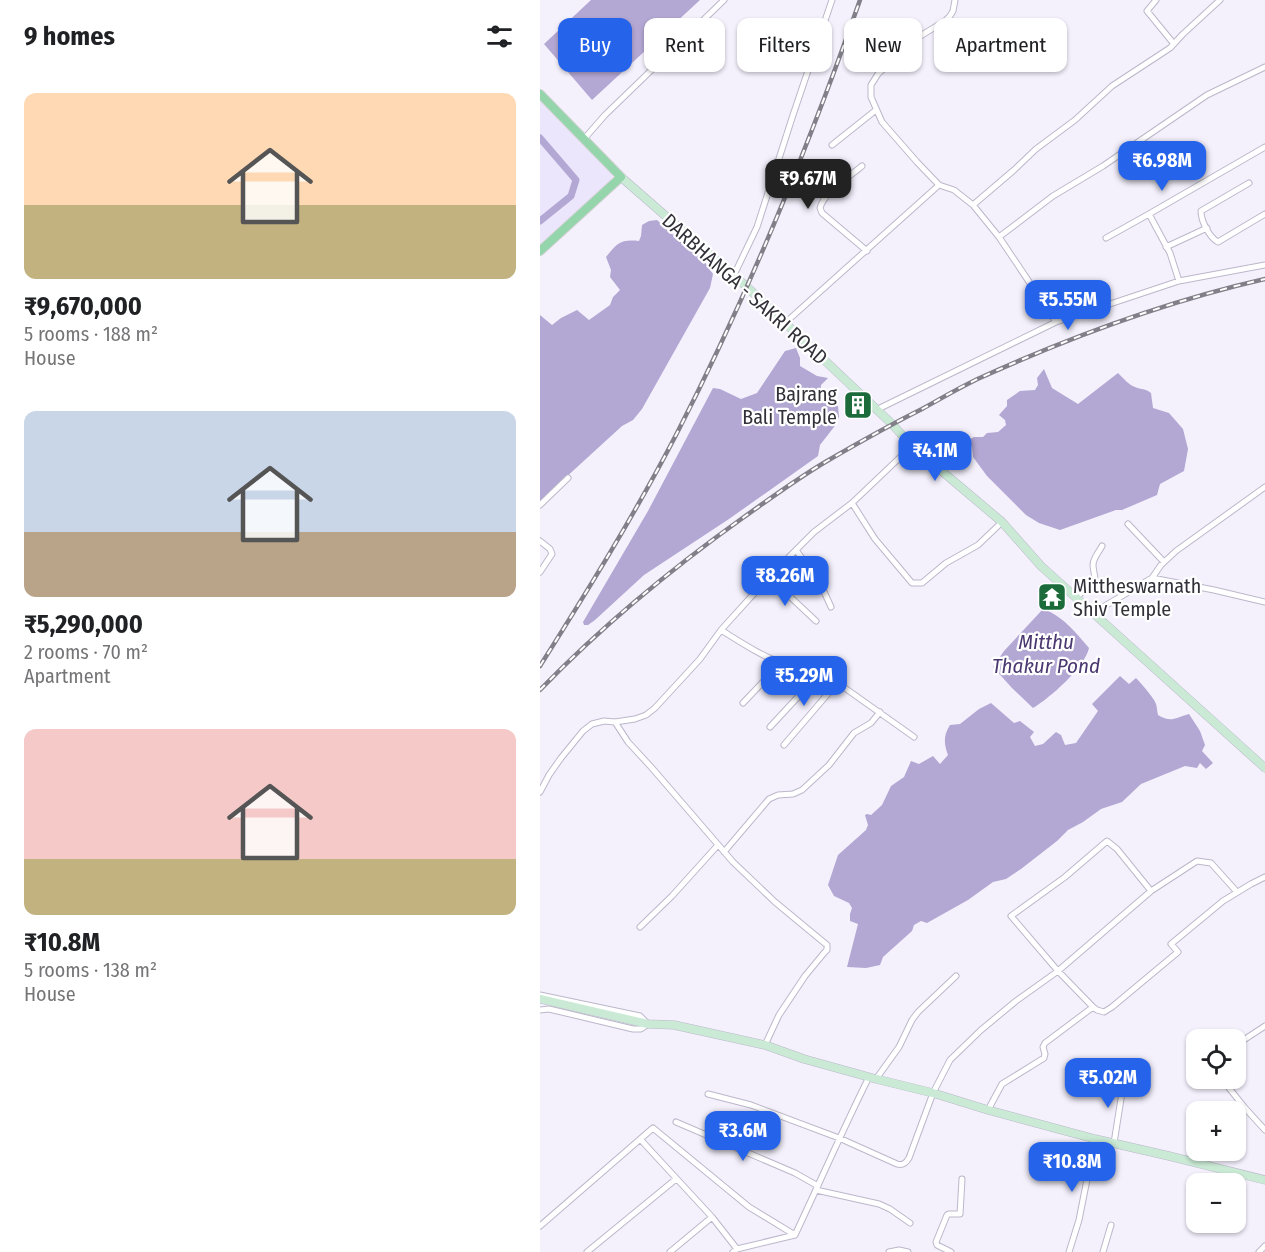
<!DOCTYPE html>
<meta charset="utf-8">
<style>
body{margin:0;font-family:"Fira Sans Condensed",sans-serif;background:#f6f6f6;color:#202124;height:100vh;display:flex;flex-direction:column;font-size:22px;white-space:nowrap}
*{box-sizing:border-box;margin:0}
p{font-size:20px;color:#757577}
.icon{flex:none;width:33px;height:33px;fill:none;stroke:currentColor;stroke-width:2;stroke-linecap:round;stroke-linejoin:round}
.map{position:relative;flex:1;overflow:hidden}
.sheet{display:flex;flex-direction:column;background:#fff;width:540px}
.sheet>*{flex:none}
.guide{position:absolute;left:18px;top:18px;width:570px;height:54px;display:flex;gap:12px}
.tools{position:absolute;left:646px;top:1029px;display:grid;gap:12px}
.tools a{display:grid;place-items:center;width:60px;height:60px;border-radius:12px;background:#fff;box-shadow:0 2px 4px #0004;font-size:30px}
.price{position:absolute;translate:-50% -51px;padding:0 14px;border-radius:12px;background:#2563eb;color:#fff;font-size:20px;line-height:39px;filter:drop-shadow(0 2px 3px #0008)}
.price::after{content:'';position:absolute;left:50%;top:36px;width:18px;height:14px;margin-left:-9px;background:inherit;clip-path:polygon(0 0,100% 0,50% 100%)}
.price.current{background:#222;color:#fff}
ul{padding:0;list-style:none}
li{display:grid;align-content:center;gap:12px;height:318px;padding:0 24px}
li span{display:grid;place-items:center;height:186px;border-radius:12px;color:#555}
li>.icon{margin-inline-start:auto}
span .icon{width:108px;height:108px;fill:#fffc;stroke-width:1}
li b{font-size:26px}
h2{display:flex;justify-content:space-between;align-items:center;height:72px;padding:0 24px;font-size:26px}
.tag{padding:0 21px;border-radius:12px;background:#fff;box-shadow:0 2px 4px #0004;font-size:21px;line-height:54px}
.tag.current{background:#2563eb;color:#fff}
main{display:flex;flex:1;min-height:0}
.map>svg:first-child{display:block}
.built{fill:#ebe6fb}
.water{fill:#b3a7d3}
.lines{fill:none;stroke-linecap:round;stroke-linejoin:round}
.canal{stroke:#b3a7d3;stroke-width:7}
.minor-casing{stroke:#bcb7ca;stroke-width:7}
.secondary-casing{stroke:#bcb7ca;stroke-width:9}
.primary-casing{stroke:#d2d1d3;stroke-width:10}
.minor{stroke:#fff;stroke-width:5}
.secondary{stroke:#caead5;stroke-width:8}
.primary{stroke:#95d5ac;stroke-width:8}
.rail-casing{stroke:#827f89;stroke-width:4.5}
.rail{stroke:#fff;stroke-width:2;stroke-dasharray:7;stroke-linecap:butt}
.labels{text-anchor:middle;stroke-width:4.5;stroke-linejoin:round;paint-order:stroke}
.street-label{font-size:20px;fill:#323038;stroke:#fff}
.poi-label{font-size:20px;fill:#323038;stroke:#fff;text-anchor:end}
.water-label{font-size:21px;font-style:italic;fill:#4b3871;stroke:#fff}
</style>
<main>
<section class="sheet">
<h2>9 homes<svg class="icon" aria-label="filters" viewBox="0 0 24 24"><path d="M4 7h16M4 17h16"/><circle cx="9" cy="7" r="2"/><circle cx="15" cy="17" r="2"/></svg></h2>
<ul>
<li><span style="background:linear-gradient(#ffd9b3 60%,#c2b280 0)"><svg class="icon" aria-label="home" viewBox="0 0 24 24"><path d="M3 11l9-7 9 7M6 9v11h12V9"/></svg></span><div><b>₹9,670,000</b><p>5 rooms · 188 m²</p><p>House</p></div></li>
<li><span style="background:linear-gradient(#c9d6e8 65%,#b9a48a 0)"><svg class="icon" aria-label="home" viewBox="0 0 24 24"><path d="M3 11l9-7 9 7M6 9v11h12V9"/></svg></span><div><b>₹5,290,000</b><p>2 rooms · 70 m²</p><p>Apartment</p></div></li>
<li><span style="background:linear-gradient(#f6c9c9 70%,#c2b280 0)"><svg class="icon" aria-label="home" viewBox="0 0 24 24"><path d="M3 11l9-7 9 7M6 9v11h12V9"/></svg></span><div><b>₹10.8M</b><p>5 rooms · 138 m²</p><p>House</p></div></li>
</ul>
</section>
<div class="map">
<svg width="725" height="1252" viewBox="0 0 725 1252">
<rect width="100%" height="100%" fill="#f4f1fd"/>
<path class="built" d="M 0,102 L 73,174 L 71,180 L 0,244 Z"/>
<path class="water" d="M 51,0 L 160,0 L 52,100 L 4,44 Z
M 117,220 L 143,244 L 162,258 L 173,274 L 170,288 L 102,409 L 93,420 L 82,426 L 0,501 L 0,315 L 12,325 L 21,318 L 37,310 L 49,320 L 70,305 L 73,297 L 80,290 L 70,277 L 71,270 L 66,257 C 77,243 81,239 99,241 L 101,236 L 102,225 L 109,221 Z
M 256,348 L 260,358 L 260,366 L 277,376 L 288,378 L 281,385 L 281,397 L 290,404 L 298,406 L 299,417 L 294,427 L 280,445 L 278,456 L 189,519 L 104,575 L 55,620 L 48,625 L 44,625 L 43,622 L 108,511 L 173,388 L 180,389 L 201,399 L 217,393 L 245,351 Z
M 504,369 L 512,388 L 538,404 L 578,373 C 583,378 589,385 595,387 C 602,390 605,388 611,393 L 613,408 L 629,413 L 643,429 L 648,449 L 644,471 L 620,484 L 617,495 L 582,510 L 576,510 L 520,530 L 499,523 L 486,515 L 447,476 L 433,457 L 432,447 L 428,440 L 434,437 L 443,437 L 447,433 L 458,432 L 466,425 L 465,420 L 459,415 L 467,406 L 467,400 L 480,391 L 495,390 L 498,385 L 497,378 Z
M 503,609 C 522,615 537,634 549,648 C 545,667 510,698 493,708 L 472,688 L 453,667 L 464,651 Z
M 580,676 L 589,684 L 596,678 C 600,682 615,699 616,704 C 617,707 617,711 618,715 C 631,723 635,718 649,714 L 660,731 L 665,745 L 662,751 L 673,763 L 666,769 L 660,763 L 657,768 L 645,766 L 601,784 L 582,802 L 561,809 L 543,822 L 528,830 L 517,841 L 481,869 L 466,879 L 453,882 L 428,900 L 387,923 L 381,921 L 374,925 L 372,931 L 343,957 L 340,965 L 326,968 L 307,967 L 318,924 L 310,921 L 310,914 L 312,908 L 309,903 L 294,896 L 288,885 L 298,855 L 326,830 L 328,825 L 325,815 L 327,814 L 331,815 L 342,805 L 351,786 L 364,777 L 371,761 L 379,764 L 393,756 L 400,764 L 408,755 C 404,744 403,736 410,725 L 420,724 L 439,709 L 451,703 L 474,723 L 480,721 L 494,732 L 490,737 L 495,746 L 503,744 L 516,732 L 521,735 L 525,745 L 536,743 L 558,711 L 552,704 Z"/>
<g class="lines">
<path class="canal" d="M 0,138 L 36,180 L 31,196 L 0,221"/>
<g class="minor-casing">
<path id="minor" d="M 415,0 L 413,11 L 410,16 L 405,21 L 377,38 L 338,74 L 331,85 L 331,97 L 342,122 L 377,162 L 399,185 L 414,190 L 433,205 L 459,237 L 516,322
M 616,0 L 607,11 L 634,44
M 44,139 L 65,115 L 184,0
M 292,145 L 336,110
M 322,166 C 309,177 284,192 280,208 L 282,213 L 327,251
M 709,183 L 661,211 C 661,221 669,237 678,242 L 725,214
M 433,205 L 474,170 L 496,149 L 535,120 L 572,86 L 630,48 L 643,34 L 680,0
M 459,237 L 513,196 L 563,166 L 667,95 L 725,67
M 566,238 L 609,214
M 626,247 L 667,228
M 194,275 L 217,227 L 253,115 L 292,0
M 639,281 L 630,253 L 609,214 L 725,147
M 245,323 L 399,185
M 336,410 L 516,322 L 639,281 L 725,265
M 312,503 L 335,539 L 372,583 L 382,583 L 406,563 L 438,545 L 462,522
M 0,505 L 28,478
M 588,524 L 624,562
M 0,541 L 10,549 L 12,554 L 0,572
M 256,550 L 281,585 L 291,607
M 229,577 L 276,621
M 612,578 L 621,565 L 636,551 L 725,487
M 536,598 L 555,580 C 555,575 553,570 553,565 C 553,558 559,552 562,546
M 553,613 L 612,578 L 674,590 L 725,602
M 181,630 C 202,643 224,658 248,665 C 256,667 263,662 271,664 L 374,737
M 203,703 L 241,663
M 75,722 L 88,742 L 112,768 L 193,862 L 235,902 L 287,945 L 287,950 L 284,953 L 265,976 L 239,1015 L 225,1045
M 230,727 L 282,671
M 244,745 L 298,682
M 0,792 L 9,775 L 21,758 L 43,731 L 52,724 L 64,721 L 75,722 L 95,719 L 106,715 L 115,708 L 160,659 L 181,630 L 229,577 L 274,532 L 312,503 L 372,446
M 184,852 L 229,799 L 238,795 L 253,794 L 262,790 L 289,765 L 314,733 L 331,723 L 340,712
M 100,927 L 132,896 L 178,845
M 0,995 L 100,1016 L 108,1024 L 101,1029 L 93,1029 L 9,1009 L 0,1010
M 553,1007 L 518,971 L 471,916 L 525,877 L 567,841 L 577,849 L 611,891
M 696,1045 L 725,1026
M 681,1078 L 705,1108 L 725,1130
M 336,1079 L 359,1047 L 372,1020 L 378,1012 L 416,976
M 168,1094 L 211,1105 L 299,1138 L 357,1164 C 363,1166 366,1163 369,1158 L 393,1093 L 410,1060 L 441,1030 L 476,1001 L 518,971 L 611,891 L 657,861 L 671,863 L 697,892
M 448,1110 L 462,1084 L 504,1058 L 505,1054 L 503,1047 L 505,1043 L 553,1007 L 557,1010 L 564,1012 L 572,1007 L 638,952 L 631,944 L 683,901 L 711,884 L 725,877
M 136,1122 L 255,1173 L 278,1186
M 100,1139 L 172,1217 L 197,1249
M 574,1143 L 584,1080
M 276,1190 L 339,1204 L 350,1209 L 370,1223
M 0,1226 L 113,1128 L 209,1207 L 255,1235
M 47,1252 L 136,1179
M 130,1252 L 172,1217
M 193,1252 L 197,1249 L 255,1235 C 280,1182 303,1129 329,1077
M 349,1252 L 359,1250 L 368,1252
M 411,1252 L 397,1245 L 396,1242 L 407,1215 L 409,1214 L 420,1214 L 422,1179
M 529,1252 L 539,1220 L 555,1139
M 563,1252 L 571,1225
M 719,1252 L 725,1246"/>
</g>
<g class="secondary-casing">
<path id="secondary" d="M 81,177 L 207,287 L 352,424 L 372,446 L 462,522 L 501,566 L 725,768
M 0,999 L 108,1024 L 134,1025 L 225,1045 L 264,1059 L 336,1079 L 393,1093 L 448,1110 L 555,1139 L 629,1156 L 725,1180"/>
</g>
<g class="primary-casing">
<path id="primary" d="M 0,94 L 81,177 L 0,251"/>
</g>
<use href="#minor" class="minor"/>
<use href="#secondary" class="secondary"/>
<use href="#primary" class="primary"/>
<g class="rail-casing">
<path id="rail" d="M 0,666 C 48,590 95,514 136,435 C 208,295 268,148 320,0
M 0,690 C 62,626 131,569 204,517 C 231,498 258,478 287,461 C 318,443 350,425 382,409 C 402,398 422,386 442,377 C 533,336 628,301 725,279"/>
</g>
<use href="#rail" class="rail"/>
</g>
<defs>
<g id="building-square" transform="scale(1.5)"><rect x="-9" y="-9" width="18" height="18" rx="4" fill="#1b6b3b" stroke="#fff"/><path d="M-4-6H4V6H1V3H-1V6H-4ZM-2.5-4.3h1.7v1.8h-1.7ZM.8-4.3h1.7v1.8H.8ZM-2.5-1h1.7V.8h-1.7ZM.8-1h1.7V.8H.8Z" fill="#fff"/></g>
<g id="temple-square" transform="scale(1.5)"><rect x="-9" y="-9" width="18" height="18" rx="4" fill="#1b6b3b" stroke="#fff"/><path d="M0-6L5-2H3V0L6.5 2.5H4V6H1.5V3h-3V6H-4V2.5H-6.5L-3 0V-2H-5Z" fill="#fff"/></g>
</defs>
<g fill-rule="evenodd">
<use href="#building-square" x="318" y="405"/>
<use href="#temple-square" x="512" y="597"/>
</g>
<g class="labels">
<g class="street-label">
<text transform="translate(205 289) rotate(42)" y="7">DARBHANGA - SAKRI ROAD</text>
</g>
<g class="poi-label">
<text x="297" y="401">Bajrang<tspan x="297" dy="23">Bali Temple</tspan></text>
<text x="533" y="593" text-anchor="start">Mittheswarnath<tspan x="533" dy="23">Shiv Temple</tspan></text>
</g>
<g class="water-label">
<text x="506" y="649">Mitthu<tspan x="506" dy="24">Thakur Pond</tspan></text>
</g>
</g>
</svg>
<div class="tools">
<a><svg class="icon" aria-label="locate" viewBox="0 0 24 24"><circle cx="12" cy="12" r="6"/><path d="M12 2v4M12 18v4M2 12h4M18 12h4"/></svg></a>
<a>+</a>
<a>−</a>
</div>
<b class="price" style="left:622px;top:192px">₹6.98M</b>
<b class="price current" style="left:268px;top:210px">₹9.67M</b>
<b class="price" style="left:528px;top:331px">₹5.55M</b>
<b class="price" style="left:395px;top:482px">₹4.1M</b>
<b class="price" style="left:245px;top:607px">₹8.26M</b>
<b class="price" style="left:264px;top:707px">₹5.29M</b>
<b class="price" style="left:568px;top:1109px">₹5.02M</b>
<b class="price" style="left:203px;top:1162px">₹3.6M</b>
<b class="price" style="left:532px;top:1193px">₹10.8M</b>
<div class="guide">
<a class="tag current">Buy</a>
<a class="tag">Rent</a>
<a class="tag">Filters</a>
<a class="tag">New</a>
<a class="tag">Apartment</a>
</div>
</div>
</main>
